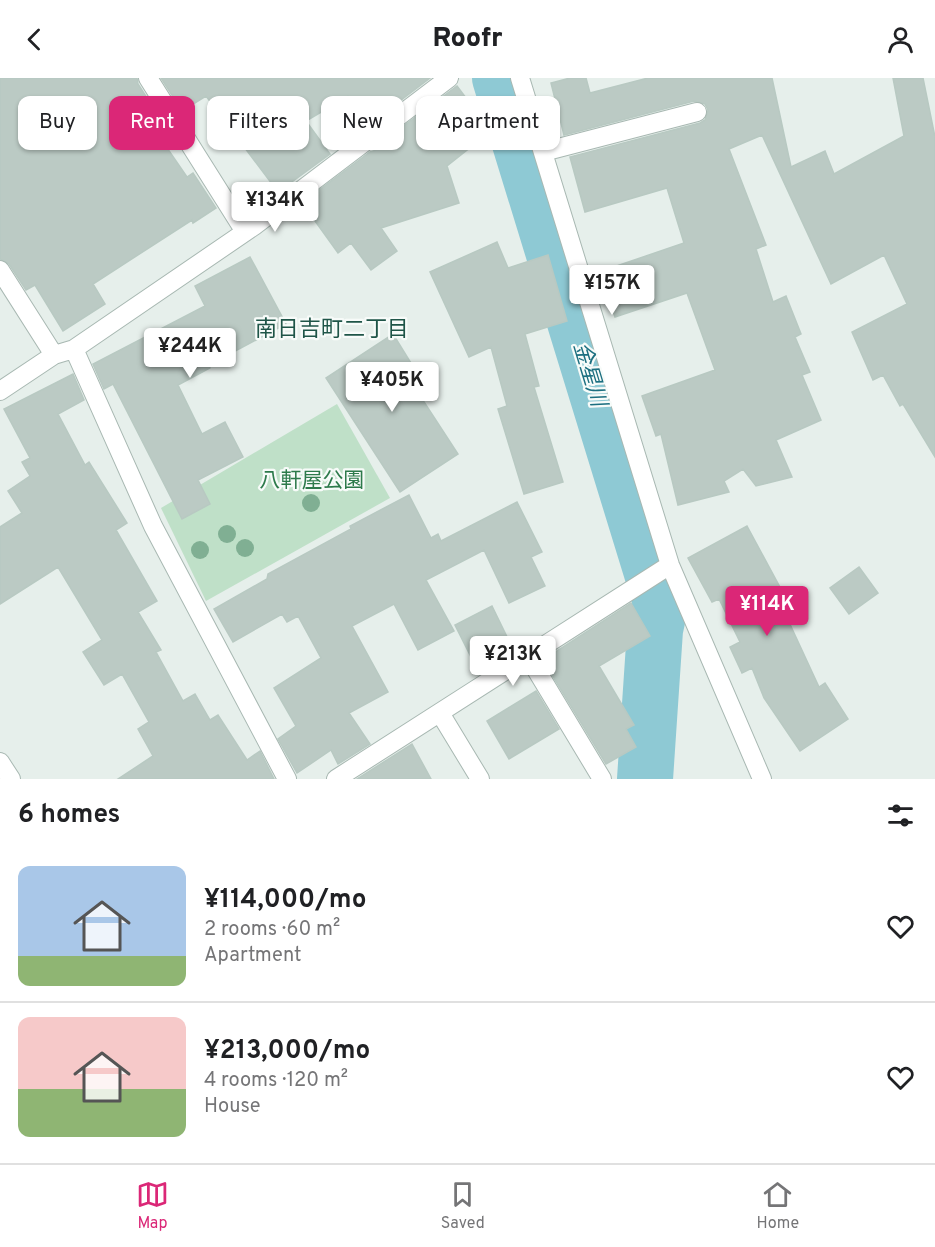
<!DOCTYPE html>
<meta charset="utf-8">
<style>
body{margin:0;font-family:Overpass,"Noto Sans JP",sans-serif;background:#f2f2f2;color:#202124;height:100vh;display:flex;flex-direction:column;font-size:22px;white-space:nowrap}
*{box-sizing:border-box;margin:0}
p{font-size:20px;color:#757577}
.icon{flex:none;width:33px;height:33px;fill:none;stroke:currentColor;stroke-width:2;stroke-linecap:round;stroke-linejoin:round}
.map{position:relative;height:701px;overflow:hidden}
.panel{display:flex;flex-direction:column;background:#fff;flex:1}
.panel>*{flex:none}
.guide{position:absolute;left:18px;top:18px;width:600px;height:54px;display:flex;gap:12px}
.price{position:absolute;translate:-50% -51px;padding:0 14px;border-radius:6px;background:#fff;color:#222;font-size:20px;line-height:39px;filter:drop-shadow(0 2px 3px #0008)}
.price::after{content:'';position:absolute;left:50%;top:36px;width:18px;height:14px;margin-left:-9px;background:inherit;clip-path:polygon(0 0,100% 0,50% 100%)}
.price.current{background:#db2777;color:#fff}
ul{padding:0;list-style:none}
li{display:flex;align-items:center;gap:18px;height:150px;padding:0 18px}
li+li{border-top:2px solid #e0e0e0}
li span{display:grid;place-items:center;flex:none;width:168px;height:120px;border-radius:12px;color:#555}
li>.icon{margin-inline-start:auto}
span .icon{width:72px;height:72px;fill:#fffc;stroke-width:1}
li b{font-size:26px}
h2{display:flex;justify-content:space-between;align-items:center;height:72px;padding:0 18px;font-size:26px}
.tag{padding:0 21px;border-radius:12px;background:#fff;box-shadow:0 2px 4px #0004;font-size:21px;line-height:54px}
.tag.current{background:#db2777;color:#fff}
header{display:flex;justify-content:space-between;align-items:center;height:78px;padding:0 18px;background:#fff;font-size:27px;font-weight:800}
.dock{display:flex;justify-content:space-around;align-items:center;height:84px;border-top:2px solid #e0e0e0;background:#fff;font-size:16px;color:#757577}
.dock a{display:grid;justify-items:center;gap:3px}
.dock .current{color:#db2777}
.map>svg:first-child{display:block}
.green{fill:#bfe0c8}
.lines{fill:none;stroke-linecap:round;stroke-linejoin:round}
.river{stroke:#8ec9d4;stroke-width:56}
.building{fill:#bbcac4;stroke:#b8c9c2;stroke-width:1.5}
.minor-casing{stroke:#a8b8b2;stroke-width:20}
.minor{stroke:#fff;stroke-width:18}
.tree{fill:#80af93}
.labels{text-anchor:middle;stroke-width:4.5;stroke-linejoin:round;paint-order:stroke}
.park-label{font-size:21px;fill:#2d7a4b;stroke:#f7fbf9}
.neighbourhood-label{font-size:22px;fill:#1f5548;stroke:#f7fbf9}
.water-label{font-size:22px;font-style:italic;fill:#1c6f80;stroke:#f7fbf9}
</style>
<header><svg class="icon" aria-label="back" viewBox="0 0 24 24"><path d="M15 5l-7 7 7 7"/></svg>Roofr<svg class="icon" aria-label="person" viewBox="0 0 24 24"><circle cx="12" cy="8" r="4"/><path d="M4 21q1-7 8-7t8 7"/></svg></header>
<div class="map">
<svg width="935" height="701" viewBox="0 0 935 701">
<rect width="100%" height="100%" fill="#e6efeb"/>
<path class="green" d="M 337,326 L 390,420 L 206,523 L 161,430 Z"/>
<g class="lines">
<path class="river" d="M 500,0 L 661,524 L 655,552 L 645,701"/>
</g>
<path class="building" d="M 0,0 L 137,0 L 138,6 L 163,45 L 154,51 L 187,99 L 193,95 L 216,130 L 193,145 L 192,142 L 93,206 L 105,226 L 63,253 L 35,207 L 26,212 L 9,186 L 0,181 Z
M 161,0 L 430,0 L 371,45 L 348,18 L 306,43 L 330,76 L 278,114 L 206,18 L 182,33 Z
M 570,0 L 586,0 L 590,15 L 648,0 L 772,0 L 791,89 L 825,73 L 834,96 L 904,58 L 893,0 L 923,0 L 935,59 L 935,379 L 903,326 L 900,328 L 883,297 L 873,302 L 852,254 L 907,226 L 884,177 L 831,206 L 762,57 L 729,71 L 766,167 L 756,171 L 773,224 L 786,218 L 801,256 L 795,259 L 810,294 L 802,297 L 821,342 L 776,362 L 792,399 L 756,408 L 743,391 L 724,403 L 729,414 L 678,427 L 661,356 L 656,358 L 642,318 L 715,292 L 687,215 L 615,239 L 599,194 L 684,165 L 667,110 L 585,134 L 570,79 L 700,45 L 705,42 L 708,32 L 705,26 L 694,23 L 564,57 L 551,5 Z
M 457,8 L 491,53 L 447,88 L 459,125 L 381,150 L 397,173 L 371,192 L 351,165 L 338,175 L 302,125 L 370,74 L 390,68 L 385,62 Z
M 497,164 L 508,190 L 548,177 L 567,243 L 525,256 L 539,308 L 534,309 L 563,404 L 524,416 L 498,331 L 507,328 L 491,269 L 469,279 L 430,194 Z
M 250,179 L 286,246 L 209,287 L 210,290 L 178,307 L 202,356 L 225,344 L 243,379 L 198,402 L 210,426 L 182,441 L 113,306 L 104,311 L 93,286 L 205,228 L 195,208 Z
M 393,256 L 419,298 L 411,304 L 458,376 L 400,414 L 326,300 Z
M 73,296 L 84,322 L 58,336 L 85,387 L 89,384 L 127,445 L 116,452 L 157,523 L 138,534 L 161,572 L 156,574 L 183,623 L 195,616 L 210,642 L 218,637 L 247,682 L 260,673 L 274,701 L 118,701 L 153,678 L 138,651 L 149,644 L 122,596 L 104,607 L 83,574 L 102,562 L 58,489 L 0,526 L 0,449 L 22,435 L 8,413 L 30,398 L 22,384 L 30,380 L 4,331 Z
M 409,417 L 431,460 L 438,456 L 441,463 L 517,424 L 542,474 L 531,479 L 545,508 L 509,525 L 484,472 L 426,502 L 454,553 L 418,572 L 394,526 L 352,548 L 388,614 L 349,635 L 370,666 L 338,686 L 331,672 L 297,695 L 278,661 L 296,648 L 274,610 L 321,580 L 298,538 L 287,544 L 282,536 L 233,564 L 214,531 L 267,501 L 268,496 L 351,451 L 350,448 Z
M 747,448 L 789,526 L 782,529 L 819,609 L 825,605 L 848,641 L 800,673 L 764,620 L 752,590 L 742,595 L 730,569 L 740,564 L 719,521 L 712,524 L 688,480 Z
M 859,489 L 878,515 L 849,536 L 830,510 Z
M 631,525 L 650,558 L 599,588 L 634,647 L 626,651 L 636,669 L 606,686 L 543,582 Z
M 492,528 L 509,563 L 473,583 L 455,547 Z
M 536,613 L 559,651 L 509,681 L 487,643 Z
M 412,666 L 431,701 L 357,701 Z"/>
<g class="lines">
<g class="minor-casing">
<path id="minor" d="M 148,0 L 245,154
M 520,0 L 670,487 L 762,701
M 543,74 L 697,34
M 0,192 L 54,277
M 74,271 L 153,448 L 287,701
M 0,313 L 54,277 L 74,271 L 254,148 L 449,0
M 528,578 L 602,701
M 440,635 L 480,701
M 0,684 L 11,701
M 336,701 L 670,487"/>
</g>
<use href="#minor" class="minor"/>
</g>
<g class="tree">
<circle cx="311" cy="425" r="9"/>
<circle cx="227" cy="456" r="9"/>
<circle cx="245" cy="470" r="9"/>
<circle cx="200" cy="472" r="9"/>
</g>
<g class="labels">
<g class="park-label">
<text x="312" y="409">八軒屋公園</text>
</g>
<g class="neighbourhood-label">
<text x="332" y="258">南日吉町二丁目</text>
</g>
<g class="water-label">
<text transform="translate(591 296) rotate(73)" y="8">金星川</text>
</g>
</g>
</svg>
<b class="price" style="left:275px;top:155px">¥134K</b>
<b class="price" style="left:612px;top:238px">¥157K</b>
<b class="price" style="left:190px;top:301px">¥244K</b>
<b class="price" style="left:392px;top:335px">¥405K</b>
<b class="price current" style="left:767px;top:559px">¥114K</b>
<b class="price" style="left:513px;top:609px">¥213K</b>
<div class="guide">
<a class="tag">Buy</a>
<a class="tag current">Rent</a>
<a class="tag">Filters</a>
<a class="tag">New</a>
<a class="tag">Apartment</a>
</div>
</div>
<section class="panel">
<h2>6 homes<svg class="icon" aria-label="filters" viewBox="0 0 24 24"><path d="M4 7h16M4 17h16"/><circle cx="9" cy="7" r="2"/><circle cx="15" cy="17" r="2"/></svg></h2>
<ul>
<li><span style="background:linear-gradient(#a9c7e8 75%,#8fb573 0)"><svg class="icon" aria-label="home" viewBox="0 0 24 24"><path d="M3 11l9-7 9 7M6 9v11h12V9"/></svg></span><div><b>¥114,000/mo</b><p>2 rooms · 60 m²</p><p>Apartment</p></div><svg class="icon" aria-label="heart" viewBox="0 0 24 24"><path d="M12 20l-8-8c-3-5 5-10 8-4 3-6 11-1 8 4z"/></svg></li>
<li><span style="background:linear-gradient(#f6c9c9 60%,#8fb573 0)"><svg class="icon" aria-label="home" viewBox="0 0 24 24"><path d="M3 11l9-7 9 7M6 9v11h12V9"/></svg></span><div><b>¥213,000/mo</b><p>4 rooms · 120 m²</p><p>House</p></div><svg class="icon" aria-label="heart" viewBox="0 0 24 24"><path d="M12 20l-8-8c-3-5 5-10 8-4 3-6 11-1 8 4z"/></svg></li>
</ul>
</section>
<nav class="dock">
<a class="current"><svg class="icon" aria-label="map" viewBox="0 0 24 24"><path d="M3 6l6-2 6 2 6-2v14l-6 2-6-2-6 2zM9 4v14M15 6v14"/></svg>Map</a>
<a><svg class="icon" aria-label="saved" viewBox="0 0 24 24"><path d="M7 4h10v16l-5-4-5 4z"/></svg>Saved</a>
<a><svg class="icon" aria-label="home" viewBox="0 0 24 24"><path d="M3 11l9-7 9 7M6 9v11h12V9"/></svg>Home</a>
</nav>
